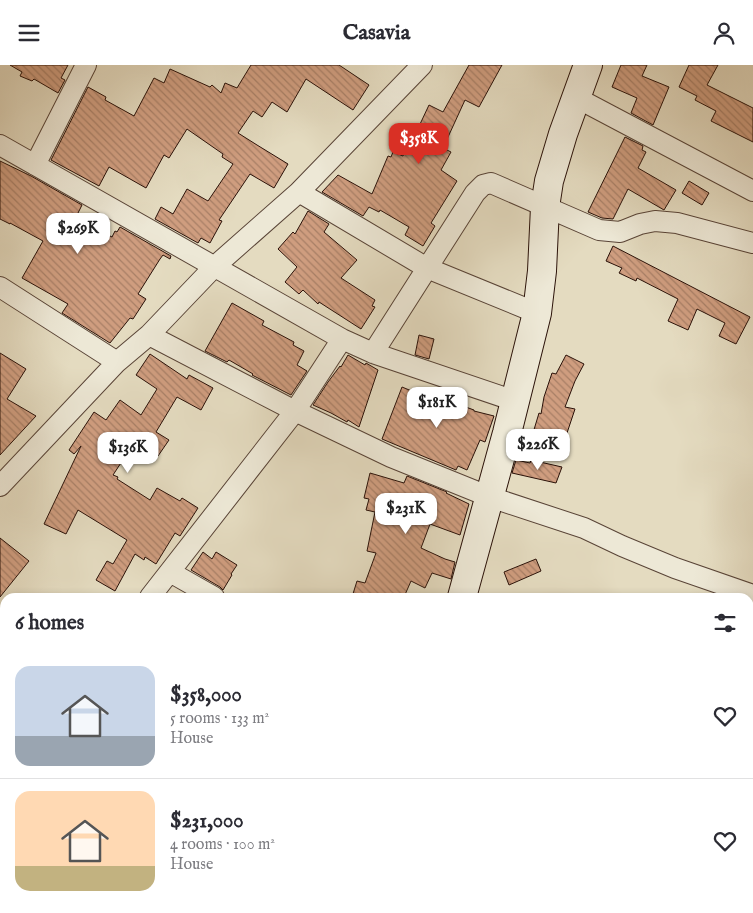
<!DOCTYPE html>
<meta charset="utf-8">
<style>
body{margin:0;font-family:"IM FELL English",serif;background:#f2f2f3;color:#2b2b33;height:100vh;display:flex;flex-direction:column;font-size:19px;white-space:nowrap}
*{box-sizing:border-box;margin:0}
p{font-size:16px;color:#7c7c81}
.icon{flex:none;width:28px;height:28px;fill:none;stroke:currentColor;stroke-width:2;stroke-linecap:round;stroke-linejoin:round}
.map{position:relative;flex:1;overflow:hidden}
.side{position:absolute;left:0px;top:528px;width:754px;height:321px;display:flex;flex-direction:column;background:#fff;border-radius:15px 15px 0 0;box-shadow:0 2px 8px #0003}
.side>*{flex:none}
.price{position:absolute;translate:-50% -42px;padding:0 11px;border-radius:10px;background:#fff;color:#222;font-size:16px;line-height:32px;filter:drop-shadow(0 1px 2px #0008)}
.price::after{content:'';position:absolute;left:50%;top:30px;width:15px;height:11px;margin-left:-8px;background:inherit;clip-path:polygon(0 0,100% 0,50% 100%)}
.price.active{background:#d93025;color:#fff}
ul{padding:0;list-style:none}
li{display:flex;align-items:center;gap:15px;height:125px;padding:0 15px}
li+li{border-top:1px solid #e1e1e2}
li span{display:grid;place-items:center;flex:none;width:140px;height:100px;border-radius:15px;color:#555}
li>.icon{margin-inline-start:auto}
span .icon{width:60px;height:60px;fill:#fffc;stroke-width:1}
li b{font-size:21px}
h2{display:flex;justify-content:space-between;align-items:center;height:60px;padding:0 15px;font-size:21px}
header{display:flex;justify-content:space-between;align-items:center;height:65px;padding:0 15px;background:#fff;font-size:22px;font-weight:700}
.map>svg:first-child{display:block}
.building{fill:url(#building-back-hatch);stroke:#2b1209}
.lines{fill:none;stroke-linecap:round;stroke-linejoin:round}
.street-casing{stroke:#594437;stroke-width:22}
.secondary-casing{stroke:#2b1209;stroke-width:30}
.street{stroke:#ede8d6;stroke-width:20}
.secondary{stroke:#ede8d6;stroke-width:28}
</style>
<header><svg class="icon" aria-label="menu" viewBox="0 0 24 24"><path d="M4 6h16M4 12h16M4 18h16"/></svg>Casavia<svg class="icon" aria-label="person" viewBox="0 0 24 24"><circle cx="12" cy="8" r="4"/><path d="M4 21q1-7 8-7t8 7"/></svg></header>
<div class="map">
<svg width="753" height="848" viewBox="0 0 753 848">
<defs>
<pattern id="building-back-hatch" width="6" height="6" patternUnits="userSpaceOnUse" patternTransform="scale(1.25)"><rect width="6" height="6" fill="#cf9d7f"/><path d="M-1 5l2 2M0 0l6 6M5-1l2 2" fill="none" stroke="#a87f66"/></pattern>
</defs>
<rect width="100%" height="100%" fill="#e4dbc0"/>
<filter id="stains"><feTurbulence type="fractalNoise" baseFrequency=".004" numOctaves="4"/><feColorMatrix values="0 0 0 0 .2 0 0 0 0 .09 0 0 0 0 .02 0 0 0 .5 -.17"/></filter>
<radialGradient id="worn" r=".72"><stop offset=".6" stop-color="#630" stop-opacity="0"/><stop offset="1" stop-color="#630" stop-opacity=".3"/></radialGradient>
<path class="building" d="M 10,0 L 68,0 L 61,13 L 65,15 L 58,28 L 34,14 L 32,16 L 20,11 L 22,7 Z
M 251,0 L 339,0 L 369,20 L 353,45 L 306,14 L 287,47 L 272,37 L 262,52 L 253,46 L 238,68 L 257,80 L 288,99 L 274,123 L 250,109 L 219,155 L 222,156 L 210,178 L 201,173 L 198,178 L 155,154 L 161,142 L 173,149 L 187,124 L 208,136 L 233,99 L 222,92 L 223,89 L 187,64 L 169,93 L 164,90 L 146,123 L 109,102 L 99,121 L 51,95 L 88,22 L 106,32 L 105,35 L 134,51 L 154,13 L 164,18 L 170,4 L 210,22 L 212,20 L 221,28 L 225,18 L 237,23 Z
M 469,0 L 502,0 L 479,42 L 465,35 L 443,83 L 451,87 L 441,105 L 457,116 L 431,158 L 435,161 L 423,181 L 405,170 L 409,162 L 380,145 L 379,147 L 369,142 L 363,151 L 322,127 L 338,110 L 372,129 L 388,91 L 391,92 L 393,87 L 403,91 L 404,88 L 406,89 L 429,40 L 443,47 Z
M 621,0 L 647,0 L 642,11 L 669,22 L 653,60 L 631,48 L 637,33 L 612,22 Z
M 689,0 L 718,0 L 707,20 L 753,43 L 753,77 L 711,56 L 716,46 L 695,35 L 697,31 L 679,22 Z
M 625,72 L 643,81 L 642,85 L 646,87 L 638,103 L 676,125 L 664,145 L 628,124 L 613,154 L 602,153 L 588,147 Z
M 0,96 L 31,111 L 82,140 L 77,150 L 89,157 L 88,159 L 112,172 L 115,166 L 117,167 L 120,162 L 171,191 L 170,194 L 163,190 L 160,194 L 138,229 L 146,234 L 133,254 L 130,253 L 110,278 L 62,248 L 68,239 L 22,213 L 43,176 L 10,158 L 10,159 L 0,154 Z
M 689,116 L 709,128 L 702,140 L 682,128 Z
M 308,146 L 329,159 L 324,167 L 357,195 L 341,213 L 375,235 L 372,241 L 375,242 L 361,264 L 319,237 L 318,239 L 303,225 L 299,229 L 285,217 L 297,202 L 278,184 L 293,167 L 295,169 Z
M 613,181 L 750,252 L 736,279 L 719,271 L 725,258 L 697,244 L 688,265 L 668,256 L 678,234 L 637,213 L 636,216 L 619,208 L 622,203 L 606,196 Z
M 232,238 L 264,256 L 262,260 L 294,277 L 293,280 L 304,286 L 297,300 L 307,306 L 291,330 L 252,310 L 253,309 L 229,295 L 227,297 L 205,286 Z
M 419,270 L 434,274 L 429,294 L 415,290 Z
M 0,288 L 26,304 L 7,334 L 36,351 L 0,390 Z
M 150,289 L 187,314 L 189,310 L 213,323 L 201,345 L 177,332 L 156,367 L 169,375 L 158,391 L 136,375 L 113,410 L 118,412 L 117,414 L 150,435 L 157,423 L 180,436 L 182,433 L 198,443 L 180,471 L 175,468 L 156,499 L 145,492 L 144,495 L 135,489 L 115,526 L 96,515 L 107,496 L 113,499 L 127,475 L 78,445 L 66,469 L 44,459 L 81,381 L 74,389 L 69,385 L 94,347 L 106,355 L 120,335 L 141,350 L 157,324 L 136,310 Z
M 348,290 L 365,300 L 366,298 L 378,305 L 359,362 L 348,355 L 347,357 L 331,348 L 313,340 L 328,317 L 340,301 L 341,302 Z
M 566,290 L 584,299 L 575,316 L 565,342 L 575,344 L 564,377 L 533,368 L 539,348 L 541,349 L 544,332 L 552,308 L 556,309 Z
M 402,322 L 436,336 L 438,332 L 474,345 L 474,346 L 494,351 L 485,377 L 480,375 L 467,405 L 458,401 L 456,405 L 382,374 Z
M 516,395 L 530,398 L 531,395 L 562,402 L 556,418 L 512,408 Z
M 370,408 L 404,418 L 407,411 L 447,427 L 446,428 L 469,439 L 460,470 L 430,459 L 421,483 L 445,494 L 455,497 L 451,514 L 432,508 L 425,523 L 411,516 L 404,532 L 400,530 L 400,532 L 352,532 L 357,516 L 365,518 L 376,488 L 367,486 L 375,447 L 366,445 L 369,434 L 364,433 Z
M 0,473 L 29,496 L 0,532 Z
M 203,487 L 212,494 L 216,487 L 237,500 L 231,509 L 232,510 L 223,525 L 220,522 L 191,505 Z
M 536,494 L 541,506 L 509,520 L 504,507 Z"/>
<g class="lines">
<g class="street-casing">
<path id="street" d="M 577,33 L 753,126
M 0,80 L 342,274 L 373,288 L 515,336
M 35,100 L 86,0
M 299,127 L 427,203 L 537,248
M 0,222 L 117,297
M 149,270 L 295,346 L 391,392 L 490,432 L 584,463 L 622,481 L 675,503 L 753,530
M 373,288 L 475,128 L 483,120 L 491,118 L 599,165 L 620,167 L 640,159 L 655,156 L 677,158 L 753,178
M 0,421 L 117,297 L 149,270 L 214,202 L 299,127 L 422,0
M 170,507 L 214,532
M 150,532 L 295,346 L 342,274
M 0,625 L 5,629
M 0,716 L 5,710
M 0,823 L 5,825
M 50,844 L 60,848
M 342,844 L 349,848
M 511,844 L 518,848"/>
</g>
<g class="secondary-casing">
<path id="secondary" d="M 462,532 L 507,368 L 537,248 L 542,206 L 545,142 L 549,116 L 563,69 L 588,0
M 369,848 L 370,844"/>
</g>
<use href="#street" class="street"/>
<use href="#secondary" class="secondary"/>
</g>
<rect width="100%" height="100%" filter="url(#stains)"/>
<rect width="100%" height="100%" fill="url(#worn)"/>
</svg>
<b class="price active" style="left:419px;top:100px">$358K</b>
<b class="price" style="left:78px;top:190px">$269K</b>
<b class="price" style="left:437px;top:364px">$181K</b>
<b class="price" style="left:538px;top:406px">$226K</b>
<b class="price" style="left:128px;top:409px">$136K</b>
<b class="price" style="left:406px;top:470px">$231K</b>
<section class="side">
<h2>6 homes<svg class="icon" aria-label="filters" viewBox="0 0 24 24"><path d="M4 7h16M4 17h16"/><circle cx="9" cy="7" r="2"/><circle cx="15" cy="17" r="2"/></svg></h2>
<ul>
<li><span style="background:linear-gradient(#c9d6e8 70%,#9aa5b1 0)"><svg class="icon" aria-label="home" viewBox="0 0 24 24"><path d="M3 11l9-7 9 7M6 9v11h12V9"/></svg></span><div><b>$358,000</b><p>5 rooms · 133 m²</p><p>House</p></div><svg class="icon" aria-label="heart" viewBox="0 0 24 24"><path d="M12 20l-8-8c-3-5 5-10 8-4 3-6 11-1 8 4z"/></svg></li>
<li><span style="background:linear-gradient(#ffd9b3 75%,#c2b280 0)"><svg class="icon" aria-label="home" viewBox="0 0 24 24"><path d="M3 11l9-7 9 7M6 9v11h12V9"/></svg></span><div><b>$231,000</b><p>4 rooms · 100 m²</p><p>House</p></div><svg class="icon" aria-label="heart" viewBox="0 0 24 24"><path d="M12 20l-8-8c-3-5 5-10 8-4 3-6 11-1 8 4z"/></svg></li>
</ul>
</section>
</div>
